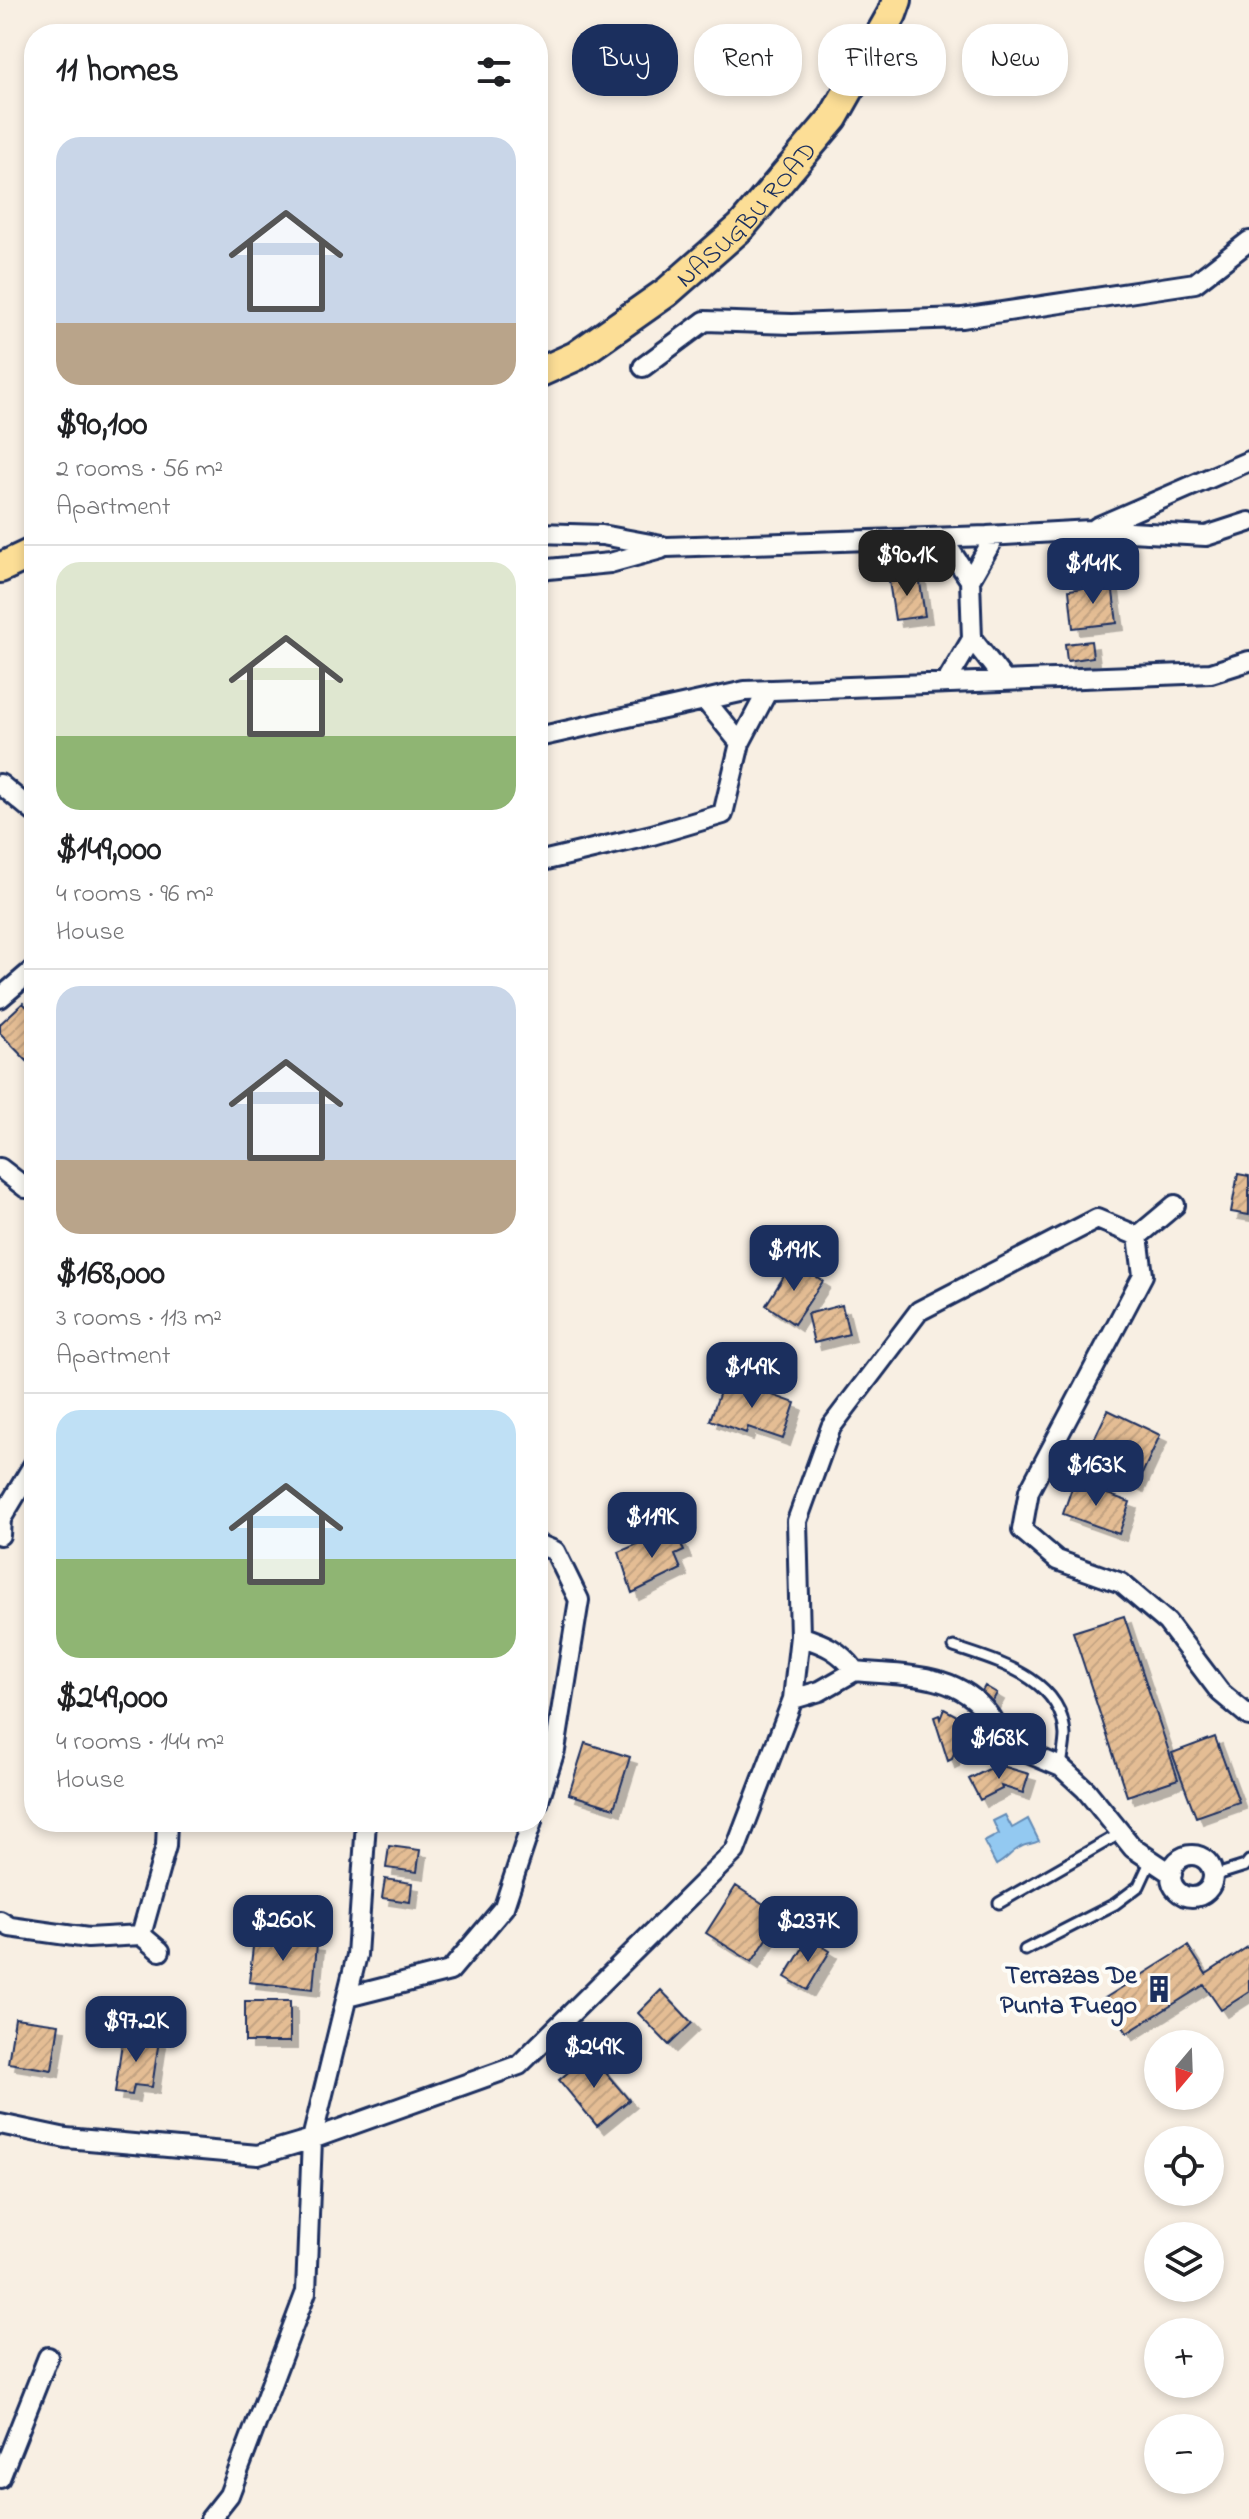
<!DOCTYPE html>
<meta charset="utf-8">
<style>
body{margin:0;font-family:"Indie Flower",sans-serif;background:#f6f6f6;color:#202124;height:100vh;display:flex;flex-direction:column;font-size:30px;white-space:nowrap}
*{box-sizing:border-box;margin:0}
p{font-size:26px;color:#757577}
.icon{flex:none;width:44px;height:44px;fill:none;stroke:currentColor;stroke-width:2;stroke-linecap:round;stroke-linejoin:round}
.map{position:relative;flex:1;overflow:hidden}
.sheet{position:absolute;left:24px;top:24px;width:524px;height:1808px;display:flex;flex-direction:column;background:#fff;border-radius:32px;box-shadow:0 4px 12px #0003}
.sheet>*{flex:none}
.top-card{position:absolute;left:572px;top:24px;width:556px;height:72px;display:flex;gap:16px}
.needle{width:52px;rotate:199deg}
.tools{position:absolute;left:1144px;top:2030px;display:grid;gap:16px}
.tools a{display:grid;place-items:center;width:80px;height:80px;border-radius:50%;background:#fff;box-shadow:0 4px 12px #0003;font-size:40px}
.price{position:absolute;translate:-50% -68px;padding:0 18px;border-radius:16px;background:#1b2f5e;color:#fff;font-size:26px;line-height:52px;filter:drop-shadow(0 2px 4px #0008)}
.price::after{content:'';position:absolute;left:50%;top:48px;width:24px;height:18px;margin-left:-12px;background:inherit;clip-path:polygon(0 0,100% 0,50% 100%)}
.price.active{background:#222;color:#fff}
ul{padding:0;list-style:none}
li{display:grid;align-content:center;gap:16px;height:424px;padding:0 32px}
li+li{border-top:2px solid #e0e0e0}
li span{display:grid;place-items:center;height:248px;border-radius:24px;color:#555}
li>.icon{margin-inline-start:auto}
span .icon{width:144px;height:144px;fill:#fffc;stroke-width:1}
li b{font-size:34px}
h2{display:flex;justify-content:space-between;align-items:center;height:96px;padding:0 32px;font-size:34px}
.pill{padding:0 28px;border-radius:32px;background:#fff;box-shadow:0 4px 12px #0003;font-size:28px;line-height:72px}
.pill.active{background:#1b2f5e;color:#fff}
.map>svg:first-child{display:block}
.water{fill:#93c9f1;stroke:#638bb6;stroke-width:2}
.building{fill:url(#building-hatch);stroke:#1b2f5e;stroke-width:2;filter:url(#shadow)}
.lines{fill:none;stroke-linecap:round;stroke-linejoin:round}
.lane-casing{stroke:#1b2f5e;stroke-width:15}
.street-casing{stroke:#1b2f5e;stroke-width:24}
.primary-casing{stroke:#1b2f5e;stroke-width:34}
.lane{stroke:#fdfcf7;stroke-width:9}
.street{stroke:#fdfcf7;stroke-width:18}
.primary{stroke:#fcde96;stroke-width:28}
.labels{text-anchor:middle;stroke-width:8;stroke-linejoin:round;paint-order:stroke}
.street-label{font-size:26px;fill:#1b2f5e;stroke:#fdfcf7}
.poi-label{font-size:26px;font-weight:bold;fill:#1b2f5e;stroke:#fdfcf7;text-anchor:end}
</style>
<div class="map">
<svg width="1249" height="2519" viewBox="0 0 1249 2519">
<defs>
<pattern id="building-hatch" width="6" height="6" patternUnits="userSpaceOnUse" patternTransform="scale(2)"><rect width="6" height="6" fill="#e4bd94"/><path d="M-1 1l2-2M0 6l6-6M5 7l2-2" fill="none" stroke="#c3a382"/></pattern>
<filter id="shadow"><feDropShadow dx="7" dy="7" stdDeviation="0" flood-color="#0004"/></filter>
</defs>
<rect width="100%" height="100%" fill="#f8efe3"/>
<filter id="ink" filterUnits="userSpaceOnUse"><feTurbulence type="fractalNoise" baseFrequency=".0125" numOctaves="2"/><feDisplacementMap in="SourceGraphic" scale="16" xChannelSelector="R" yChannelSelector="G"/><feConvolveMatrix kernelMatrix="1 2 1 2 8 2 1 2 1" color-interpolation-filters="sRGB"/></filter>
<g filter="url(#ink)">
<path class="water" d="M 1005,1815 L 1012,1828 L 1028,1819 L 1039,1841 C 1032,1845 1026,1843 1019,1848 C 1010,1853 1006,1860 996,1865 L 984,1842 L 999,1834 L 993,1821 Z"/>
<path class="building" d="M 919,576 L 925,616 L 895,620 L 889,581 Z
M 1112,584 L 1117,623 L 1073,628 L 1069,590 Z
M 1091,641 L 1093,657 L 1067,661 L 1065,644 Z
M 23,1003 L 34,1014 L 34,1054 L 27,1061 L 0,1033 L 0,1024 Z
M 1238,1174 L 1249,1176 L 1249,1215 L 1231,1212 Z
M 793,1262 L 823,1281 L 794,1324 L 766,1305 Z
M 842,1305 L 849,1334 L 814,1343 L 807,1314 Z
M 725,1378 L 795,1403 L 783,1439 L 748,1427 L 746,1433 L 710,1420 Z
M 1108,1410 L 1160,1435 L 1137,1485 L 1084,1460 Z
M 1074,1482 L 1130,1502 L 1119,1534 L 1063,1514 Z
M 674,1528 L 684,1551 L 675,1555 L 681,1569 L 632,1593 L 619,1552 Z
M 1124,1616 L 1178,1779 L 1127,1796 L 1073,1632 Z
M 985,1686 L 997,1693 L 992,1702 L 980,1695 Z
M 944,1709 L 961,1718 L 958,1724 L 963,1725 L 952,1759 L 948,1761 L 934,1717 L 939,1715 L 940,1719 Z
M 1215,1737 L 1239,1802 L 1196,1817 L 1172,1753 Z
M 585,1743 L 630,1757 L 614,1808 L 569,1794 Z
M 992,1763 L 1029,1774 L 1023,1793 L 1001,1786 L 1002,1789 L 980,1800 L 969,1779 L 991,1768 Z
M 389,1846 L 420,1850 L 417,1872 L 386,1868 Z
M 385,1879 L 412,1883 L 410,1902 L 382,1898 Z
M 736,1886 L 782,1916 L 752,1962 L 706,1933 Z
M 254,1938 L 317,1944 L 313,1989 L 249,1982 Z
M 809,1938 L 830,1951 L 807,1990 L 785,1977 Z
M 1188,1946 L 1206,1974 L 1249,1946 L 1249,1992 L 1221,2010 L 1204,1985 L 1127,2033 L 1105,1998 Z
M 661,1990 L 692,2023 L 669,2045 L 638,2013 Z
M 245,2001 L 290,2001 L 290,2042 L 245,2042 Z
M 15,2018 L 59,2024 L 52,2070 L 8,2063 Z
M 123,2035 L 159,2040 L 152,2087 L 134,2085 L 132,2095 L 115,2093 Z
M 590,2054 L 629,2100 L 597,2126 L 559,2080 Z"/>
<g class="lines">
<g class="lane-casing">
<path id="lane" d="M 954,1647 C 998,1662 1062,1678 1065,1735 C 1065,1745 1062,1757 1061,1767
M 1213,1876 L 1245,1866 L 1249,1861
M 999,1903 L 1121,1833
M 1025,1950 L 1115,1904 L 1139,1886 L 1151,1860"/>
</g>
<g class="street-casing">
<path id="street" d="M 643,367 L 705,321 L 792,324 L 962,318 L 1195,283 L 1249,241
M 1097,527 L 1249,461
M 538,533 L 602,535 L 667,547 L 987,536 L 1091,530 L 1206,536 L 1249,522
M 942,538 L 970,580 L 995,536
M 538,570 L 610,563 L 661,549
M 970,580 L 972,639
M 946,683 L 972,639 L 1005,681
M 705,700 L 740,743 L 768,690
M 538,737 L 745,691 L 1211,673 L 1249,661
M 0,784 L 34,812
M 538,862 L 652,835 L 723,814 L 740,743
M 0,998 L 34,969
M 0,1168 L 26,1188 L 34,1185
M 1138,1236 L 1175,1205
M 0,1535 L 1,1519 L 34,1464
M 538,1544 L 555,1551 L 579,1600 L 555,1750 L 538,1803
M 855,1671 C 903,1676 957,1671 989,1715 C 995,1723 999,1734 1004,1743 L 1061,1767 L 1086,1790 L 1133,1848 L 1172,1874
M 793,1699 L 820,1691 L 855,1671 C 840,1650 824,1644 800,1636
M1171 1876a21 21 0 1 1 42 0a21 21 0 1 1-42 0Z
M 0,1921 L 10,1927 L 88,1938 L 141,1935 L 166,1846 L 167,1822
M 141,1935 L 160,1951
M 347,1997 L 450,1971 L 504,1907 L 532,1822
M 0,2124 L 66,2138 L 258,2155 L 312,2139 L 519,2065 L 735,1851 L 793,1699 L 800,1636 L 797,1521 L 831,1427 L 919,1311 L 1097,1219 L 1138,1236 L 1143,1275 L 1029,1491 L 1022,1530 L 1057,1560 L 1121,1583 L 1167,1622 L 1220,1692 L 1249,1716
M 0,2478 L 48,2357
M 210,2519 L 229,2495 L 306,2292 L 312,2139 L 357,1955 L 366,1822"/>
</g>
<g class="primary-casing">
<g id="primary">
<path id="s1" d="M 538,373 L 576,356 L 667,292 L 741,227 L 833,118 L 892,14 L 897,0"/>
<path d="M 0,568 L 34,552"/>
</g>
</g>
<use href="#lane" class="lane"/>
<use href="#street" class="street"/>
<use href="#primary" class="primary"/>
</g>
</g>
<defs>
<g id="building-bare" transform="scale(2.16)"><path d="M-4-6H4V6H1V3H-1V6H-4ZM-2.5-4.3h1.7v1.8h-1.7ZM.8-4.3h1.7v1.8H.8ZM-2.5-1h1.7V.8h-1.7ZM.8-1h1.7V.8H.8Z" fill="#1b2f5e" stroke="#fdfcf7" stroke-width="2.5" paint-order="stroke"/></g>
</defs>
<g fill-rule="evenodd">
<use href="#building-bare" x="1159" y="1989"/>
</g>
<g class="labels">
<g class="street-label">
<text dy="9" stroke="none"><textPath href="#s1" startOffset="264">NASUGBU ROAD</textPath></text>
</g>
<g class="poi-label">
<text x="1137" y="1983">Terrazas De<tspan x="1137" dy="30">Punta Fuego</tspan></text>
</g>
</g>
</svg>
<div class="tools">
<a><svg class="needle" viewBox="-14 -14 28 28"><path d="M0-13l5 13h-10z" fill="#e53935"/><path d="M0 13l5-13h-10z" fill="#757577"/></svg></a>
<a><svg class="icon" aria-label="locate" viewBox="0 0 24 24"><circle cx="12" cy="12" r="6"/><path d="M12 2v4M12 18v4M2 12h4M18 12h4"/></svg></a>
<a><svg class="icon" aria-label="layers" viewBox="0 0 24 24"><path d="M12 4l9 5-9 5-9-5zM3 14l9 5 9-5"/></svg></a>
<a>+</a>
<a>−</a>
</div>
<b class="price active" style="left:907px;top:598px">$90.1K</b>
<b class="price" style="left:1093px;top:606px">$141K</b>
<b class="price" style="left:794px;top:1293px">$191K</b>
<b class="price" style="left:752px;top:1410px">$149K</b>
<b class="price" style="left:1096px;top:1508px">$163K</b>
<b class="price" style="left:652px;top:1560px">$119K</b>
<b class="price" style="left:999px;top:1781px">$168K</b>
<b class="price" style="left:283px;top:1963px">$260K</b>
<b class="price" style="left:808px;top:1964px">$237K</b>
<b class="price" style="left:136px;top:2064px">$97.2K</b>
<b class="price" style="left:594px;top:2090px">$249K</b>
<div class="top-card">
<a class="pill active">Buy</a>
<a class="pill">Rent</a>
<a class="pill">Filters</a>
<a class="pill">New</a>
</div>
<section class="sheet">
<h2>11 homes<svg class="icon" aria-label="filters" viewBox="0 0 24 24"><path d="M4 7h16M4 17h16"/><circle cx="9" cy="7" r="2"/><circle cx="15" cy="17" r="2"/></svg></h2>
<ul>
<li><span style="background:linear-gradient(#c9d6e8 75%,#b9a48a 0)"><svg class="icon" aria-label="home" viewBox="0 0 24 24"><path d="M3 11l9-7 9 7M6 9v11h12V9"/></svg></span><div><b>$90,100</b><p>2 rooms · 56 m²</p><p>Apartment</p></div></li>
<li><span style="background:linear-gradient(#dfe7d0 70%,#8fb573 0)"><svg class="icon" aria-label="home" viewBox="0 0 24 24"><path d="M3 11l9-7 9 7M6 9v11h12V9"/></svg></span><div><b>$149,000</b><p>4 rooms · 96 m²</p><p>House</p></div></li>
<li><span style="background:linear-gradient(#c9d6e8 70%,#b9a48a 0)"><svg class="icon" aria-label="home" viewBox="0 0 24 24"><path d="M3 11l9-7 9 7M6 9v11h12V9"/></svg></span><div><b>$168,000</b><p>3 rooms · 113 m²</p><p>Apartment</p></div></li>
<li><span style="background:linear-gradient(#bfe0f5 60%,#8fb573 0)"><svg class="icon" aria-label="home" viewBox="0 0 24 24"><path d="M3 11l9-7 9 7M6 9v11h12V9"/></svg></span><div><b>$249,000</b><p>4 rooms · 144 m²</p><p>House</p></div></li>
</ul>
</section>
</div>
